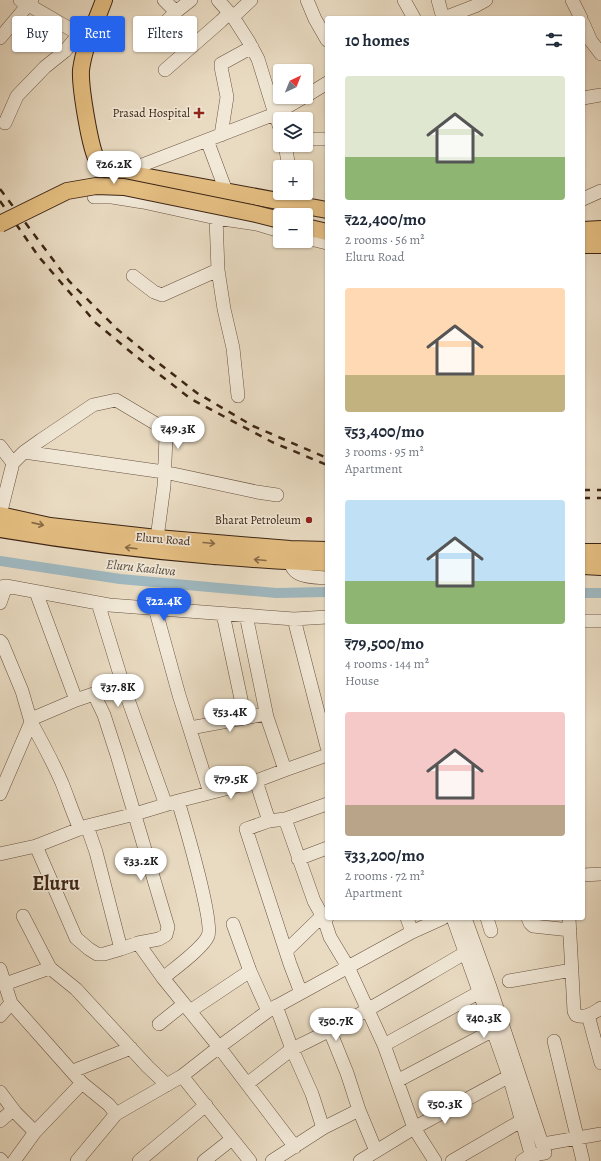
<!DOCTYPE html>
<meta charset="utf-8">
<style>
body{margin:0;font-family:Alegreya,serif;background:#f2f2f3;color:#1f2937;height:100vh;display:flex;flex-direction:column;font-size:15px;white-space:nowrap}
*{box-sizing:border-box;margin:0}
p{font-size:13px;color:#747a83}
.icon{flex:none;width:22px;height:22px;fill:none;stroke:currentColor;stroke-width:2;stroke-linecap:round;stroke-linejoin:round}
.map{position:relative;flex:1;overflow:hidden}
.side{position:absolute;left:325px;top:16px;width:260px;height:904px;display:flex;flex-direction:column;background:#fff;border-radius:4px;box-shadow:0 1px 3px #0004}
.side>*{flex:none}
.top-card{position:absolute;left:12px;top:16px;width:253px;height:36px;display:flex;gap:8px}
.needle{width:26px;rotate:43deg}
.controls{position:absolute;left:273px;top:64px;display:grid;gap:8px}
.controls a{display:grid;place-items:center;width:40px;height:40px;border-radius:4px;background:#fff;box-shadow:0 1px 3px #0004;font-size:20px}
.price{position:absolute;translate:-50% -34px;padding:0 9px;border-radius:14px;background:#fff;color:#222;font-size:13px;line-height:26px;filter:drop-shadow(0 1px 2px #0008)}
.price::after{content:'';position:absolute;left:50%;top:24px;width:12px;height:9px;margin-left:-6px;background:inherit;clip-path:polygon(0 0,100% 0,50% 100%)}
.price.selected{background:#2563eb;color:#fff}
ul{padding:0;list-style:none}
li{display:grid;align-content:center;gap:8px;height:212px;padding:0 20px}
li span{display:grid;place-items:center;height:124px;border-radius:4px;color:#555}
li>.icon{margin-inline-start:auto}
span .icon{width:72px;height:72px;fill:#fffc;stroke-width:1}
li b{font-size:17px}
h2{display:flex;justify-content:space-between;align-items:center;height:48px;padding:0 20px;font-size:17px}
.pill{padding:0 14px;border-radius:4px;background:#fff;box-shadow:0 1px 3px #0004;font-size:14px;line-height:36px}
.pill.selected{background:#2563eb;color:#fff}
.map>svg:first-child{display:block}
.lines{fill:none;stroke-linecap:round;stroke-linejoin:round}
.canal{stroke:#9fb8c0;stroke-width:10}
.minor-casing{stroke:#685240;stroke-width:14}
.major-casing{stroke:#3d2515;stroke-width:18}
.minor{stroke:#f1e8d7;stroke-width:13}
.major{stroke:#e4be81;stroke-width:16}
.rail{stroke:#3d2515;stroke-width:2.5;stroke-dasharray:7 7;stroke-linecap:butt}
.major-bridge-casing{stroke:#3d2515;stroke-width:18;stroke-linecap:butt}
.major-bridge{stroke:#e4be81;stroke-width:16}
.oneway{stroke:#886a46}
.poi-dot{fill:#8f2418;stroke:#f1e8d7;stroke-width:1.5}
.labels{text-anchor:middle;stroke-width:3.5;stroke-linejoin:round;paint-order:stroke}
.poi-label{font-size:12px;fill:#3d2515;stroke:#f1e8d7;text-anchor:end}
.street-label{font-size:12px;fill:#3d2515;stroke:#f1e8d7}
.water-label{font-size:13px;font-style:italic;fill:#564a40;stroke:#f1e8d7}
.town-label{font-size:20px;font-weight:bold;fill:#3d2515;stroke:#f1e8d7}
</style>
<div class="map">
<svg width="601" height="1161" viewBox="0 0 601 1161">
<rect width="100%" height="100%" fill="#e9dbc2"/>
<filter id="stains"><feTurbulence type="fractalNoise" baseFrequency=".005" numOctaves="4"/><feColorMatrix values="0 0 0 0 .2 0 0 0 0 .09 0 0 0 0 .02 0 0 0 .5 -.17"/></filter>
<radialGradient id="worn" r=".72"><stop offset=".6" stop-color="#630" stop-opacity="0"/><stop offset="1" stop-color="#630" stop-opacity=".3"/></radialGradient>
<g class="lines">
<path class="canal" d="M 0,561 L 120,579 L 276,593 L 327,592
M 583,593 L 601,593"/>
<g class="minor-casing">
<path id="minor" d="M 20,0 L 79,34 L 86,37
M 164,0 L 172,8 L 177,11 L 191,0
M 218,0 L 233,17
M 307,0 L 315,19 L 327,40
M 404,0 L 414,18
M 438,0 L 443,18
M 572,0 L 581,18
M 444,18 L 475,6 L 486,0
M 583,23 L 591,41 L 601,54
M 156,31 L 177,11
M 0,38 L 32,0
M 165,70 L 221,21 L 229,13
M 306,96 L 327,83
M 583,98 L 601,95
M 5,123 L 17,96 L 45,67 L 65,51 L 79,34
M 280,128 L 275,114 L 304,97
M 221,135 L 227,97 L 221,67 L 221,64 L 252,47
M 306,139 L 327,139
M 207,140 L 226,191
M 285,145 L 289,167
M 124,172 L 275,114 L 258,59 L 249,42 L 233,17 L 251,0
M 94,197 L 112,197 L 143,202 L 216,218 L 257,224 L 280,231
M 583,199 L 601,191
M 306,238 L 327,243
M 218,270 L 224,309 L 233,348 L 238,396
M 133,276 L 154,292 L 162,295 L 218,270 L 216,218
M 0,446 L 13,463
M 24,452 L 41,440 L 93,405 L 116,400 L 158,425 L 166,436 L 164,486 L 157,538
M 0,515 L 13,463 L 24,452 L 164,472 L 257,492 L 277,495
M 290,553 C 288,578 308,577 327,578
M 0,587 L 6,586 L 109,605 L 294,619 L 327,617
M 36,592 L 76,700
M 0,603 L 6,586
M 98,603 L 125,691 L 166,805
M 155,608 L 179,695 L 210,793
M 223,614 L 245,718
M 294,619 L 327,747
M 583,621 L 601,621
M 0,641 L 2,643 L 22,691 L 31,722 L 0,794
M 94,694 L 104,715 L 117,755 L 168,927 L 166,935 L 159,939 L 138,943
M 190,728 L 266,714
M 285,770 L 327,755
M 256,781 L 269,821 L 285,819 L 314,901 L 324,919 L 330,937 L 348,967 L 412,932 L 443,918
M 285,819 L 327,804
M 269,821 L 246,829 L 290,964 L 301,993
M 87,826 L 96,852 L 121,949
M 80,829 C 73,814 68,798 62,783 C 53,762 42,742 31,722 L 36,717 L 76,700 L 123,684
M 36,846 L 76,938 L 89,949 L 97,954 L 104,954 L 121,949 L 138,943 L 163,978 L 219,1047 L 268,1011 L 348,967 L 384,1045 L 414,1128 L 435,1161
M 0,854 L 36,846 L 87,826 L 135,814 L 178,801 L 256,781 L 285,770 L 267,717 L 246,615
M 298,859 L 327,848
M 583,875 L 601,874
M 23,916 L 50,968
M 407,918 L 412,932
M 453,918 L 509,1076 L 533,1161
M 465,918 L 490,987 L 545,1153 L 531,1155 L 522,1161
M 487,918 L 491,931
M 528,918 L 530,923 L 533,926 L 570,930
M 569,918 L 574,1011 L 576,1015 C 585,1019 593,1013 601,1008
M 233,924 L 250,971
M 286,951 L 319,919 L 327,918
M 0,969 L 11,1003 L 82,1083 L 109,1105 L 116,1114 L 77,1161
M 163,978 C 174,969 203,948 208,936 C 214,922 184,821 178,801
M 509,981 L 572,970
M 5,984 L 50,968 L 76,989 L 148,1067 L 167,1085
M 276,1006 L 292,1049 C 352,1021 408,986 465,953
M 190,1011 L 250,971 L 268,1011
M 588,1015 L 601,1063
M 0,1016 L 11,1003
M 159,1024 L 184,1004
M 330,1031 L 347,1073 L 359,1110
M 554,1041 L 583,1161
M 384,1045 L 487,988
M 73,1071 L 131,1048
M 182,1076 L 219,1047 L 295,1147
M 397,1081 L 501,1026
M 247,1084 L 292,1049 L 312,1094 L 323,1128
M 0,1092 L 15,1112 L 35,1132 L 82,1083
M 116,1114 L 182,1076 L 250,1161
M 0,1121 L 13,1110
M 542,1143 L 549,1143 L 601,1134
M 0,1159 L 2,1161
M 14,1161 L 35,1132
M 139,1161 L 206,1105
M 204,1161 L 232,1139
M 272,1161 L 323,1128 L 359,1110 L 376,1151
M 360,1161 L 414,1128 L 517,1072
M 452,1161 L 521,1121"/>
</g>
<g class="major-casing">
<path id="major" d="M 104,0 C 96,22 84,46 81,70 C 80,86 90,150 98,162 C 100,165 103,167 105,169 L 327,210
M 306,227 L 327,232
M 583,230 L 601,229
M 583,245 L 601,245
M 0,515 L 50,526 L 157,538 L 290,549 L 327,550
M 0,529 C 71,541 142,550 214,556 C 252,559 289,562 327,563
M 583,552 L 601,552
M 583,566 L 601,567"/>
</g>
<use href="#minor" class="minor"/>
<use href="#major" class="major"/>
<path class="rail" d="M 0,189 L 69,281 L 117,329 L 161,365 L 197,393 L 253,426 L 327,458
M 0,201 L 39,257 L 96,323 L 133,354 L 191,399 L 272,442 L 327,465
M 583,490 L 601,490
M 583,498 L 601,498"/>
<g class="major-bridge-casing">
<path id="major-bridge" d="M 0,224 L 67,191 L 96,186 L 124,187 L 256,214 L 280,220"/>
</g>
<use href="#major-bridge" class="major-bridge"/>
</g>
<defs><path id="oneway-shaft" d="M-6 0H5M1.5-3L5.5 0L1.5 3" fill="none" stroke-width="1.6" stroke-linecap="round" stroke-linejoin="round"/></defs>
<g class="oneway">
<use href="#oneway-shaft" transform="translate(38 524) rotate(13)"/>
<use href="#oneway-shaft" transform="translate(209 543) rotate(5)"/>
<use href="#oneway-shaft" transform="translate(131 548) rotate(-173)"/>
<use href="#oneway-shaft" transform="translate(260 560) rotate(-175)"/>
</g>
<g class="poi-dot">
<path d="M197 107h4v4h4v4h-4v4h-4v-4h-4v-4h4z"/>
<circle cx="309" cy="520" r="4"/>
</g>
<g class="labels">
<g class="poi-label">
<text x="190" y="117">Prasad Hospital</text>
<text x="301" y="524">Bharat Petroleum</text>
</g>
<g class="street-label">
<text transform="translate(163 539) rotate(5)" y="4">Eluru Road</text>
</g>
<g class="water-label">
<text transform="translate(141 567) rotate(6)" y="5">Eluru Kaaluva</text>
</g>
<g class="town-label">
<text x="56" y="890">Eluru</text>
</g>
</g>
<rect width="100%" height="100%" filter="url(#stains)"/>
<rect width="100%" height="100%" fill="url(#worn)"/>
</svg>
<div class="controls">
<a><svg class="needle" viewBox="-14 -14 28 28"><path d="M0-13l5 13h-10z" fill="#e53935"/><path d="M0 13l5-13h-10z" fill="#747a83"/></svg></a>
<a><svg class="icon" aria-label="layers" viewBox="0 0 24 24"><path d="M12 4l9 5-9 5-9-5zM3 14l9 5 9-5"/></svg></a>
<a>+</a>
<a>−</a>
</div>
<b class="price" style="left:114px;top:185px">₹26.2K</b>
<b class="price" style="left:178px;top:450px">₹49.3K</b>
<b class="price selected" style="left:164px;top:622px">₹22.4K</b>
<b class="price" style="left:118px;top:708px">₹37.8K</b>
<b class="price" style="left:230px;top:733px">₹53.4K</b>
<b class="price" style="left:231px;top:800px">₹79.5K</b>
<b class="price" style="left:141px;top:882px">₹33.2K</b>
<b class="price" style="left:484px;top:1039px">₹40.3K</b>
<b class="price" style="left:336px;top:1042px">₹50.7K</b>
<b class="price" style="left:445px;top:1125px">₹50.3K</b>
<div class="top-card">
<a class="pill">Buy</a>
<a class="pill selected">Rent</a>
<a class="pill">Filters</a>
</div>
<section class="side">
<h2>10 homes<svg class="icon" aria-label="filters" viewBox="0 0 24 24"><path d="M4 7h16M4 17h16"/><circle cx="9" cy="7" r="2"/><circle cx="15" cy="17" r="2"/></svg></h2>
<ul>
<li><span style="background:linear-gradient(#dfe7d0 65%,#8fb573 0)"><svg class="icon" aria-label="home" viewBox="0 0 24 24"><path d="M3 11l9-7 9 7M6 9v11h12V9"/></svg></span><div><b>₹22,400/mo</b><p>2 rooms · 56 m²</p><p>Eluru Road</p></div></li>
<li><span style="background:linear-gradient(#ffd9b3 70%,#c2b280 0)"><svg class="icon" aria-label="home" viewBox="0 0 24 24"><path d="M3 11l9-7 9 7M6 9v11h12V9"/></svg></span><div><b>₹53,400/mo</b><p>3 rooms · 95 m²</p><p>Apartment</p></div></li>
<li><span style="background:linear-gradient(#bfe0f5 65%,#8fb573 0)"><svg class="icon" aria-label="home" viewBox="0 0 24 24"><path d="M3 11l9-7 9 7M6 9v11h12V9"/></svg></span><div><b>₹79,500/mo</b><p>4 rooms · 144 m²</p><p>House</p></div></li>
<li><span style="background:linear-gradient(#f6c9c9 75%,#b9a48a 0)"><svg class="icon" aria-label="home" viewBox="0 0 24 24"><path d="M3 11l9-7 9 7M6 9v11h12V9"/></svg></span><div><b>₹33,200/mo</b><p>2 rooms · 72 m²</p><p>Apartment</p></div></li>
</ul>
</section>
</div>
